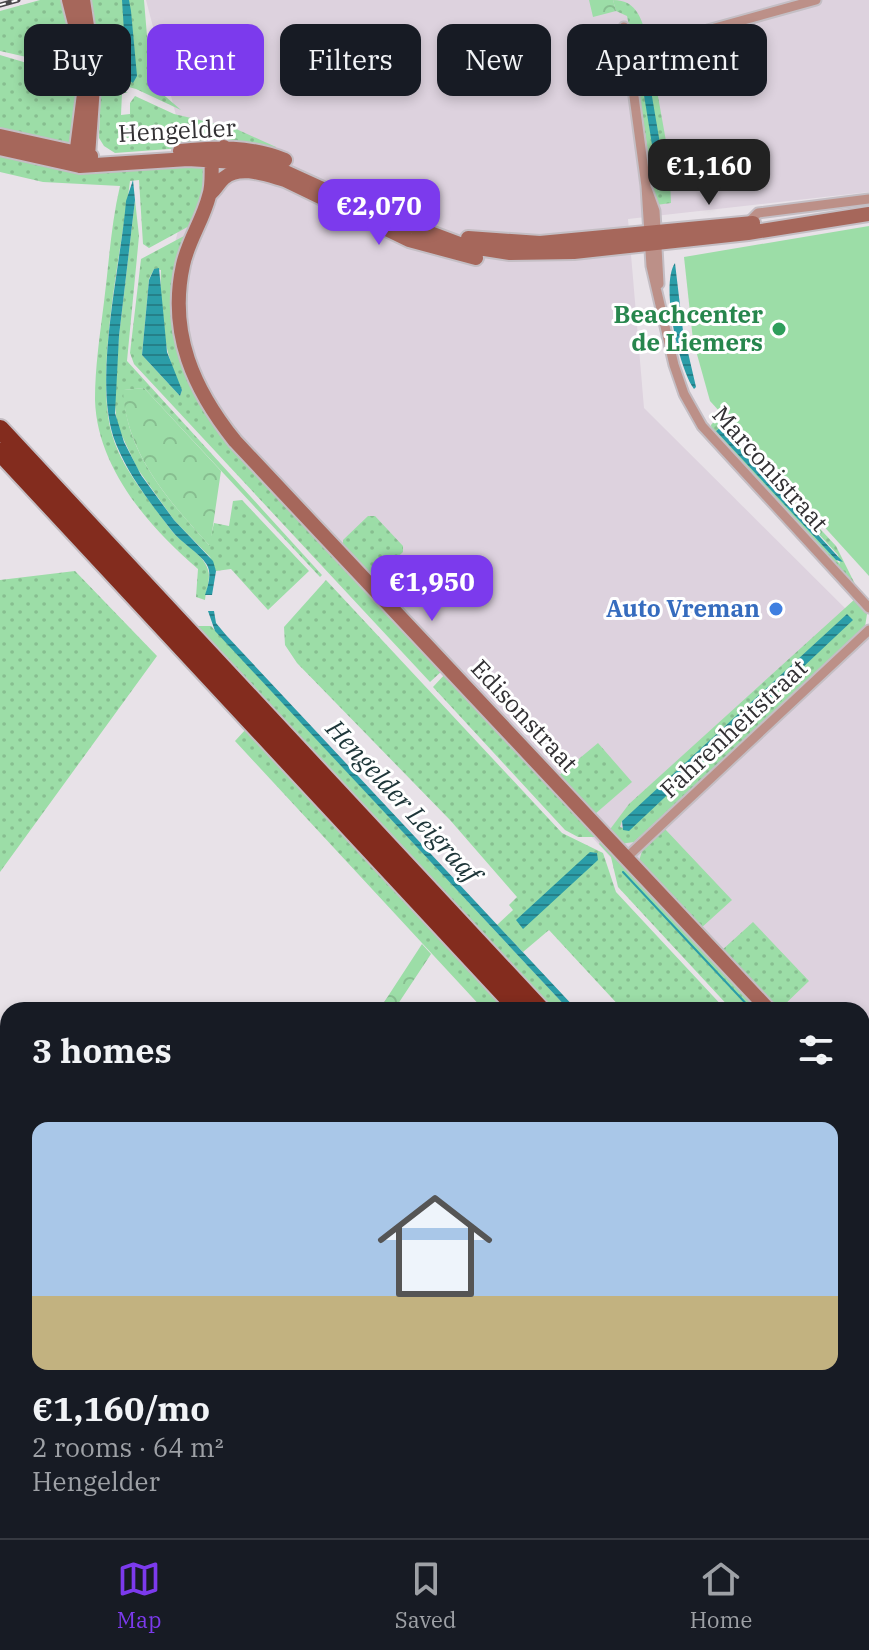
<!DOCTYPE html>
<meta charset="utf-8">
<style>
body{margin:0;font-family:"IBM Plex Serif",serif;background:#20242c;color:#f1f3f6;height:100vh;display:flex;flex-direction:column;font-size:30px;white-space:nowrap}
*{box-sizing:border-box;margin:0}
p{font-size:26px;color:#9ea1a6}
.icon{flex:none;width:44px;height:44px;fill:none;stroke:currentColor;stroke-width:2;stroke-linecap:round;stroke-linejoin:round}
.map{position:relative;flex:1;overflow:hidden}
.drawer{position:absolute;left:0px;top:1002px;width:870px;height:536px;display:flex;flex-direction:column;background:#171b24;border-radius:24px 24px 0 0;box-shadow:0 4px 12px #0003}
.drawer>*{flex:none}
.banner{position:absolute;left:24px;top:24px;width:822px;height:72px;display:flex;gap:16px}
.price{position:absolute;translate:-50% -68px;padding:0 18px;border-radius:16px;background:#7c3aed;color:#fff;font-size:26px;line-height:52px;filter:drop-shadow(0 2px 4px #0008)}
.price::after{content:'';position:absolute;left:50%;top:48px;width:24px;height:18px;margin-left:-12px;background:inherit;clip-path:polygon(0 0,100% 0,50% 100%)}
.price.current{background:#222;color:#fff}
ul{padding:0;list-style:none}
li{display:grid;align-content:center;gap:16px;height:424px;padding:0 32px}
li+li{border-top:2px solid #363941}
li span{display:grid;place-items:center;height:248px;border-radius:16px;color:#555}
li>.icon{margin-inline-start:auto}
span .icon{width:144px;height:144px;fill:#fffc;stroke-width:1}
li b{font-size:34px}
h2{display:flex;justify-content:space-between;align-items:center;height:96px;padding:0 32px;font-size:34px}
.tag{padding:0 28px;border-radius:16px;background:#171b24;box-shadow:0 4px 12px #0003;font-size:28px;line-height:72px}
.tag.current{background:#7c3aed;color:#fff}
.menu{display:flex;justify-content:space-around;align-items:center;height:112px;border-top:2px solid #363941;background:#171b24;font-size:22px;color:#9ea1a6}
.menu a{display:grid;justify-items:center;gap:4px}
.menu .current{color:#7c3aed}
.map>svg:first-child{display:block}
.built{fill:#ddd2de}
.grass{fill:url(#grass-dots);fill-rule:evenodd}
.forest{fill:url(#forest-crowns)}
.pitch{fill:#9cdda7}
.water{fill:url(#water-rules)}
.lines{fill:none;stroke-linecap:round;stroke-linejoin:round}
.stream{stroke:#2b9da8;stroke-width:2}
.street-casing{stroke:#c4bec4;stroke-width:13}
.secondary-casing{stroke:#c4bec4;stroke-width:18}
.highway-casing{stroke:#c4bec4;stroke-width:22}
.street{stroke:#bc9088;stroke-width:9}
.secondary{stroke:#a6675b;stroke-width:14}
.highway{stroke:#832c1e;stroke-width:18}
.rail-casing{stroke:#4a484b;stroke-width:5}
.rail{stroke:#fff;stroke-width:2;stroke-dasharray:6;stroke-linecap:butt}
.leisure-dot{fill:#2e9e5b;stroke:#fff;stroke-width:3}
.shop-dot{fill:#3f7fe0;stroke:#fff;stroke-width:3}
.labels{text-anchor:middle;stroke-width:6;stroke-linejoin:round;paint-order:stroke}
.street-label{font-size:24px;fill:#323033;stroke:#fff}
.leisure-label{font-size:24px;font-weight:bold;fill:#27864d;stroke:#fff;text-anchor:end}
.shop-label{font-size:24px;font-weight:bold;fill:#366cbe;stroke:#fff;text-anchor:end}
.water-label{font-size:26px;font-style:italic;fill:#1d3538;stroke:#fff}
</style>
<div class="map">
<svg width="869" height="1538" viewBox="0 0 869 1538">
<defs>
<pattern id="grass-dots" width="8" height="8" patternUnits="userSpaceOnUse" patternTransform="scale(2)"><rect width="8" height="8" fill="#9cdda7"/><path d="M2 2h.1M6 6h.1" fill="none" stroke="#87be90" stroke-width="1.8" stroke-linecap="round"/></pattern>
<pattern id="forest-crowns" width="20" height="18" patternUnits="userSpaceOnUse" patternTransform="scale(2)"><rect width="20" height="18" fill="#9cdda7"/><path d="M2 6a3 3 0 1 1 6 0M12 15a3 3 0 1 1 6 0" fill="none" stroke="#87be90"/></pattern>
<pattern id="water-rules" width="6" height="5" patternUnits="userSpaceOnUse" patternTransform="scale(2)"><rect width="6" height="5" fill="#2b9da8"/><path d="M0 2.5h6" fill="none" stroke="#258089"/></pattern>
</defs>
<rect width="100%" height="100%" fill="#e8e2e8"/>
<path class="built" d="M 146,0 L 869,0 L 869,192 L 628,219 L 644,408 L 869,632 L 869,1136 L 862,1128 L 862,1010 L 752,1010 L 177,389 L 167,274 L 188,192 L 183,142 Z"/>
<path class="grass" d="M 40,0 L 64,0 L 84,80 L 74,140 L 70,144 L 0,133 L 0,55 L 64,74 L 71,71 L 66,66 L 0,51 L 0,11 Z
M 89,0 L 144,0 L 151,84 L 181,110 L 136,89 L 110,82 L 110,86 L 128,93 L 122,93 L 121,115 L 130,114 L 130,103 L 135,96 L 174,114 L 234,128 L 276,147 L 273,152 L 223,145 L 115,153 L 104,146 L 99,138 L 102,54 Z
M 613,0 C 638,0 642,21 648,41 L 633,45 L 627,16 L 616,11 Z
M 645,54 L 651,57 L 669,158 L 671,203 L 656,205 L 636,73 L 640,57 Z
M 0,151 L 38,162 L 191,161 L 206,170 L 208,181 L 193,224 L 149,248 L 143,244 L 139,180 L 130,181 C 122,248 95,368 111,431 C 121,469 149,499 171,530 C 181,543 204,554 208,570 C 211,579 206,590 205,600 L 196,597 L 198,569 C 149,527 97,468 95,400 C 95,367 100,334 104,302 C 109,263 111,224 120,186 L 43,182 L 0,172 Z
M 135,200 L 139,236 L 127,361 L 322,575 L 320,577 L 144,388 L 124,390 C 124,452 170,502 209,545 L 214,523 L 229,526 L 233,501 L 242,500 L 309,571 L 268,610 L 231,569 L 216,571 L 210,557 L 174,520 L 137,468 L 117,425 L 114,395 L 119,336 Z
M 184,236 L 180,263 L 194,388 L 443,670 L 430,682 L 134,364 L 130,353 L 141,259 ZM 154,269 L 161,270 C 159,312 163,352 182,390 L 180,396 L 142,355 L 149,279 Z
M 717,418 L 836,546 L 857,588 L 712,431 L 711,425 ZM 716,430 L 760,470 L 838,555 L 840,564 Z
M 368,516 L 375,516 L 403,546 L 403,552 L 378,575 L 368,575 L 343,548 L 343,540 Z
M 75,571 L 157,656 L 0,872 L 0,580 Z
M 326,580 L 562,833 L 603,853 L 616,892 L 726,1010 L 623,1010 L 549,930 L 523,952 L 497,925 L 513,910 L 509,905 L 517,897 L 450,820 L 297,663 L 285,645 L 284,627 Z
M 855,599 L 867,614 L 865,627 L 634,842 L 620,844 L 608,832 L 629,804 ZM 853,619 L 629,830 L 620,827 L 622,821 Z
M 195,626 L 211,626 L 569,1010 L 552,1010 Z
M 446,673 L 594,831 L 594,837 L 578,837 L 565,830 L 433,687 Z
M 246,729 L 509,1010 L 484,1010 L 235,741 Z
M 598,743 L 632,782 L 595,814 L 557,777 Z
M 665,829 L 732,900 L 700,929 L 639,861 L 642,851 Z
M 601,840 L 761,1010 L 732,1010 L 618,887 L 611,857 L 599,844 Z
M 753,922 L 809,981 L 779,1010 L 721,951 Z
M 862,1157 L 869,1165 L 869,1273 L 862,1265 Z
M 293,1530 L 383,1530 L 378,1538 L 288,1538 Z
M 441,1530 L 614,1530 L 610,1538 L 437,1538 Z"/>
<path class="forest" d="M 589,0 L 613,0 L 616,11 L 593,17 Z
M 144,388 L 221,471 L 210,546 C 169,501 126,454 123,390 Z
M 422,944 L 431,954 L 394,1010 L 379,1010 Z"/>
<path class="pitch" d="M 869,226 L 869,576 L 710,401 L 693,340 L 684,257 Z"/>
<path class="water" d="M 122,0 L 129,0 L 131,11 L 137,76 L 133,83 L 127,79 Z
M 646,61 L 667,185 L 663,189 L 658,182 L 639,64 Z
M 133,180 L 135,200 L 119,336 L 115,413 L 124,442 L 141,475 L 174,520 L 213,561 L 216,571 L 212,595 L 205,595 C 208,586 212,574 207,565 C 199,552 181,543 172,531 C 151,504 129,476 116,444 C 91,383 121,267 126,201 Z
M 675,263 L 683,331 L 696,387 L 694,389 C 679,369 660,285 675,263 Z
M 159,268 L 167,352 L 182,390 L 180,396 L 142,355 L 149,280 L 154,269 Z
M 720,428 L 843,562 L 836,560 L 716,431 Z
M 208,611 L 214,611 L 216,623 L 226,635 L 577,1010 L 569,1010 L 215,631 Z
M 847,614 L 853,620 L 629,831 L 623,830 L 622,821 Z
M 590,852 L 597,853 L 598,860 L 523,929 L 516,920 Z"/>
<g class="lines">
<path class="stream" d="M 623,872 L 752,1010
M 862,1128 L 869,1136
M 862,1415 L 869,1422"/>
<g class="street-casing">
<path id="street" d="M 624,27 L 628,52 L 816,0
M 628,52 L 646,186 L 651,266 L 674,365 L 684,394 L 702,426 L 869,608
M 647,189 L 655,211 L 659,284
M 748,223 L 758,213 L 869,199
M 626,858 L 869,630"/>
</g>
<g class="secondary-casing">
<path id="secondary" d="M 69,0 L 87,71 L 76,156 L 80,166 L 88,156 L 94,72 L 83,0
M 0,136 L 91,156
M 224,147 L 212,160 C 211,171 213,185 209,196 C 203,220 188,241 183,265 C 168,333 194,390 235,441 L 769,1010
M 0,148 L 80,166 L 188,159 L 268,164 L 369,210 L 465,246 L 510,253 L 574,252 L 748,233 L 869,214
M 180,151 C 216,147 250,146 285,160
M 211,193 C 216,189 219,182 224,178 C 240,164 267,175 285,180 L 409,240 L 476,258
M 468,238 L 540,243 L 753,223
M 862,1110 L 869,1118
M 0,1489 L 8,1494
M 58,1530 L 69,1538"/>
</g>
<g class="highway-casing">
<path id="highway" d="M 0,429 L 541,1010
M 0,452 L 519,1010
M 862,1355 L 869,1363
M 862,1378 L 869,1386"/>
</g>
<use href="#street" class="street"/>
<use href="#secondary" class="secondary"/>
<use href="#highway" class="highway"/>
<g class="rail-casing">
<path id="rail" d="M 0,5 L 18,0"/>
</g>
<use href="#rail" class="rail"/>
</g>
<circle class="leisure-dot" cx="779" cy="329" r="8"/>
<circle class="shop-dot" cx="776" cy="609" r="8"/>
<g class="labels">
<g class="street-label">
<text transform="translate(177 131) rotate(-3)" y="8">Hengelder</text>
<text transform="translate(770 469) rotate(48)" y="8">Marconistraat</text>
<text transform="translate(524 716) rotate(47)" y="8">Edisonstraat</text>
<text transform="translate(734 729) rotate(-43)" y="8">Fahrenheitstraat</text>
</g>
<g class="leisure-label">
<text x="763" y="323">Beachcenter<tspan x="763" dy="28">de Liemers</tspan></text>
</g>
<g class="shop-label">
<text x="760" y="617">Auto Vreman</text>
</g>
<g class="water-label">
<text transform="translate(403 801) rotate(47)" y="9">Hengelder Leigraaf</text>
</g>
</g>
</svg>
<b class="price current" style="left:709px;top:207px">€1,160</b>
<b class="price" style="left:379px;top:247px">€2,070</b>
<b class="price" style="left:432px;top:623px">€1,950</b>
<div class="banner">
<a class="tag">Buy</a>
<a class="tag current">Rent</a>
<a class="tag">Filters</a>
<a class="tag">New</a>
<a class="tag">Apartment</a>
</div>
<section class="drawer">
<h2>3 homes<svg class="icon" aria-label="filters" viewBox="0 0 24 24"><path d="M4 7h16M4 17h16"/><circle cx="9" cy="7" r="2"/><circle cx="15" cy="17" r="2"/></svg></h2>
<ul>
<li><span style="background:linear-gradient(#a9c7e8 70%,#c2b280 0)"><svg class="icon" aria-label="home" viewBox="0 0 24 24"><path d="M3 11l9-7 9 7M6 9v11h12V9"/></svg></span><div><b>€1,160/mo</b><p>2 rooms · 64 m²</p><p>Hengelder</p></div></li>
</ul>
</section>
</div>
<nav class="menu">
<a class="current"><svg class="icon" aria-label="map" viewBox="0 0 24 24"><path d="M3 6l6-2 6 2 6-2v14l-6 2-6-2-6 2zM9 4v14M15 6v14"/></svg>Map</a>
<a><svg class="icon" aria-label="saved" viewBox="0 0 24 24"><path d="M7 4h10v16l-5-4-5 4z"/></svg>Saved</a>
<a><svg class="icon" aria-label="home" viewBox="0 0 24 24"><path d="M3 11l9-7 9 7M6 9v11h12V9"/></svg>Home</a>
</nav>
